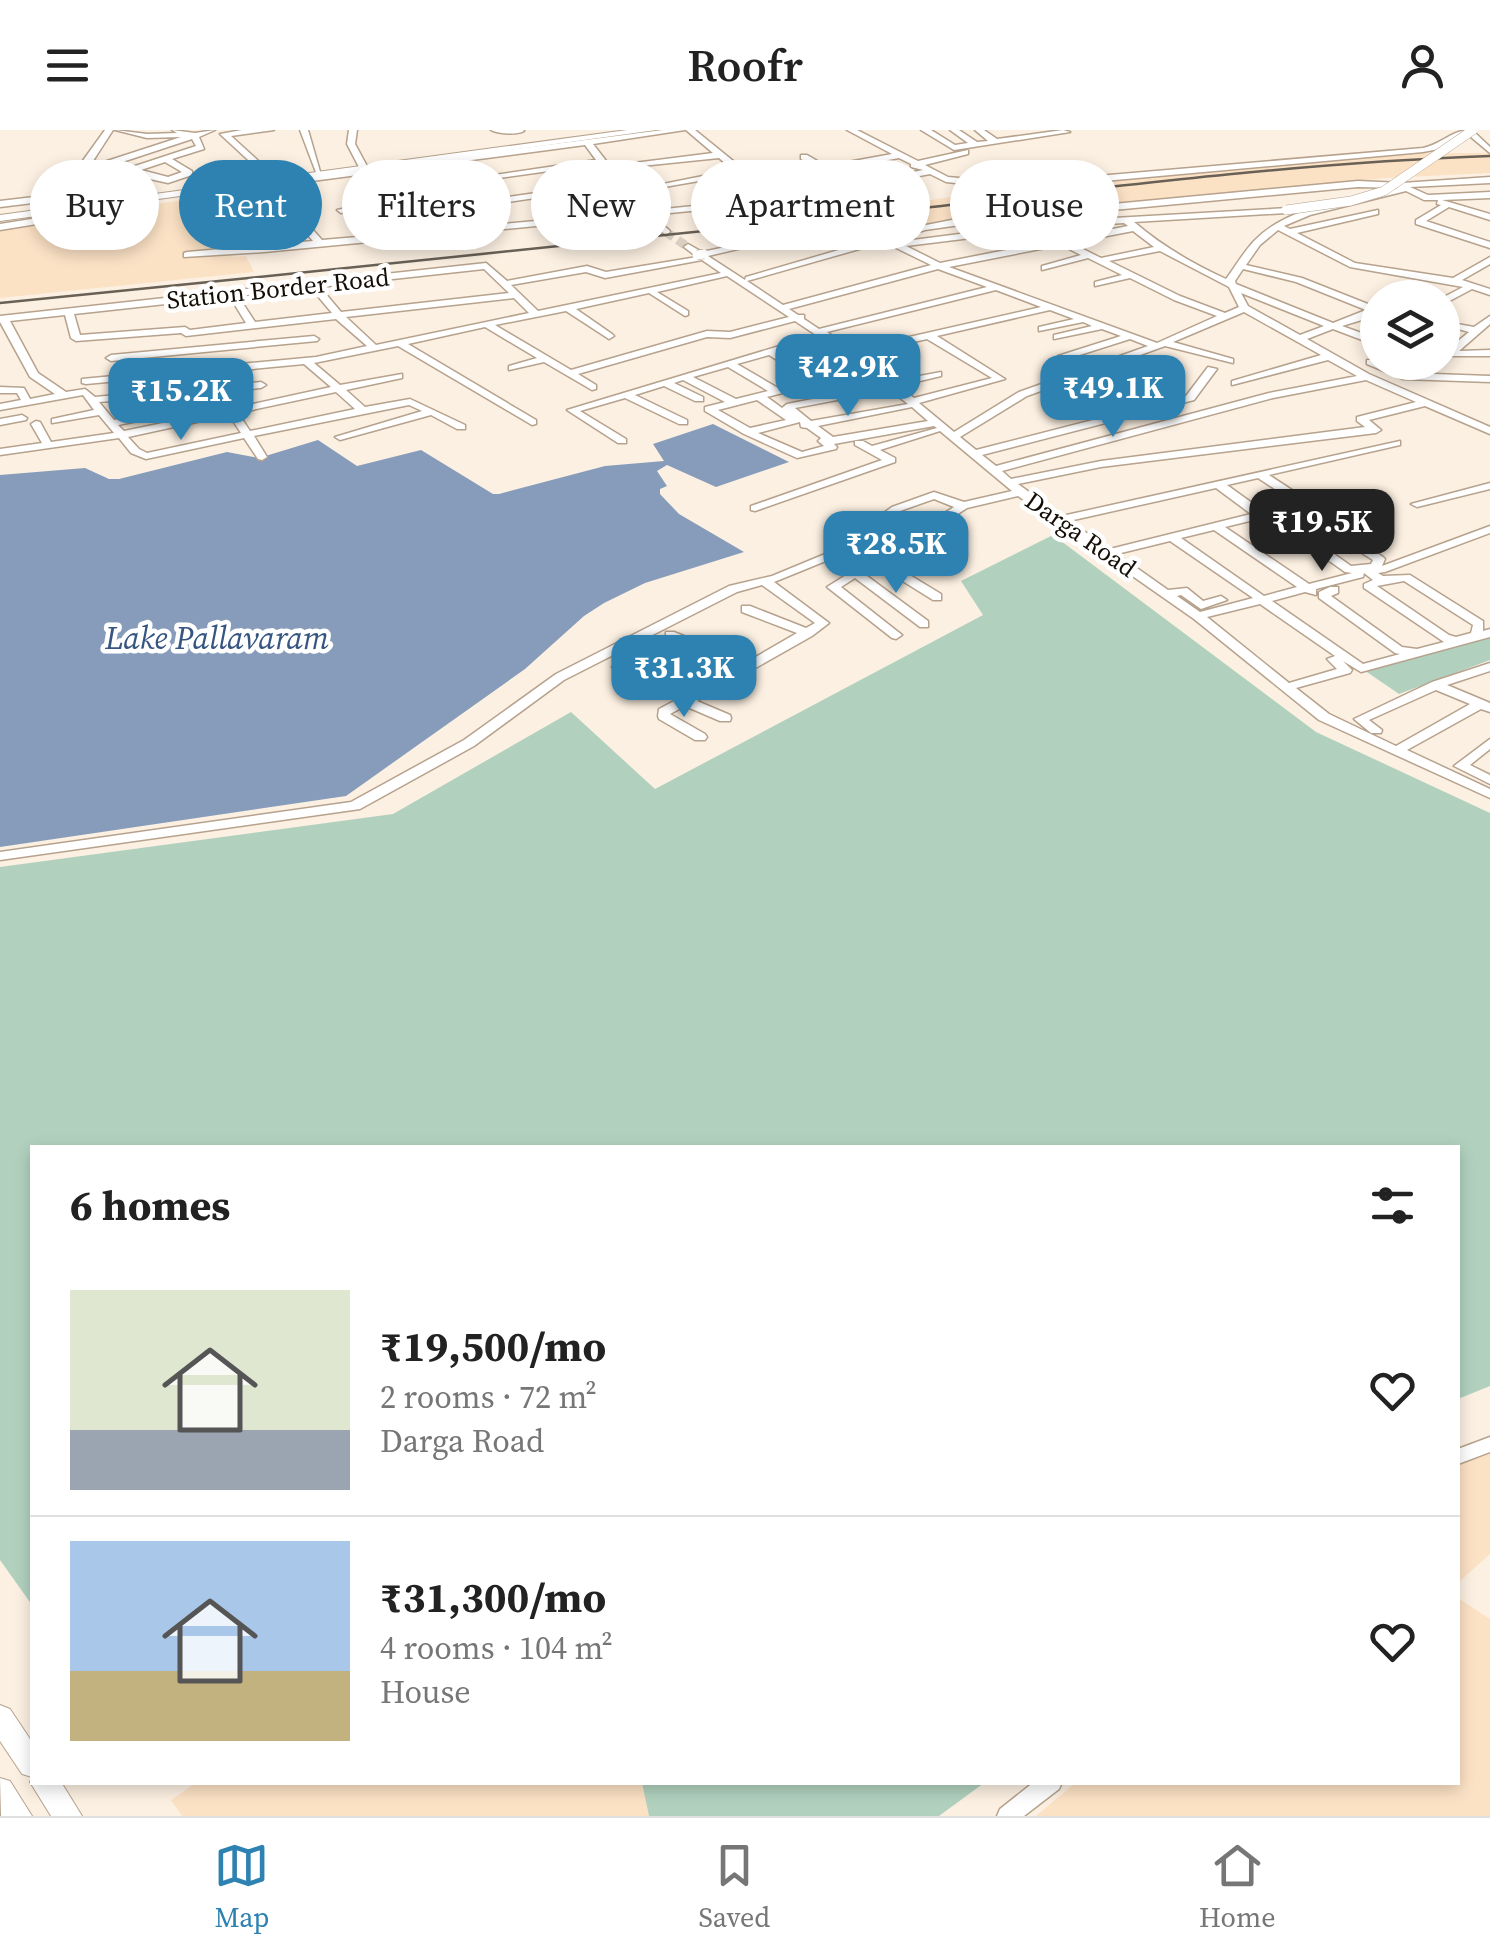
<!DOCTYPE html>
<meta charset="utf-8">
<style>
body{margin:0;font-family:"Source Serif 4",serif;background:#f2f2f2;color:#222;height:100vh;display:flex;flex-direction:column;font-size:38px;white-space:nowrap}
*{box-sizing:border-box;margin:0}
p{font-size:32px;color:#767676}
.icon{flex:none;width:55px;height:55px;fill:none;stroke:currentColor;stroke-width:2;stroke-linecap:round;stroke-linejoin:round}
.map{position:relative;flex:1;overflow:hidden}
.sheet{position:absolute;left:30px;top:1015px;width:1430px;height:640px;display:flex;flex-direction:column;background:#fff;border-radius:0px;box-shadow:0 5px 15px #0003}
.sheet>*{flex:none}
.hud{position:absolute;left:30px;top:30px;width:1430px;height:90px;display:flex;gap:20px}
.buttons{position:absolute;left:1360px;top:150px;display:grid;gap:20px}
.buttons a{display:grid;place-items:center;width:100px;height:100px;border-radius:50%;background:#fff;box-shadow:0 5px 15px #0003;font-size:50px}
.price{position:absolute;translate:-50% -85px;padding:0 22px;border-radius:20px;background:#2d82b1;color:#fff;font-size:32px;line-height:65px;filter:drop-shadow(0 2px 5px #0008)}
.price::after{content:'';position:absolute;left:50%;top:60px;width:30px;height:22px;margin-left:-15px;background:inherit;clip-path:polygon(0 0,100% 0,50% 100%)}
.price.active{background:#222;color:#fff}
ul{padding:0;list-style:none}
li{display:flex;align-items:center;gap:30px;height:250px;padding:0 40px}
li+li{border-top:2px solid #e0e0e0}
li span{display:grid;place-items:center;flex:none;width:280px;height:200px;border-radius:0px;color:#555}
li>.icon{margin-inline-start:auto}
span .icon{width:120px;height:120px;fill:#fffc;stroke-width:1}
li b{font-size:42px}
h2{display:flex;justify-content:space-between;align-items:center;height:120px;padding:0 40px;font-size:42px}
.tag{padding:0 35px;border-radius:45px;background:#fff;box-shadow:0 5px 15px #0003;font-size:35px;line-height:90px}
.tag.active{background:#2d82b1;color:#fff}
header{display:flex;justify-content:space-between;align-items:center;height:130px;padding:0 40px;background:#fff;font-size:45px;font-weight:600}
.tabs{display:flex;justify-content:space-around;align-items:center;height:140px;border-top:2px solid #e0e0e0;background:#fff;font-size:28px;color:#767676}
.tabs a{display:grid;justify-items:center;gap:5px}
.tabs .active{color:#2d82b1}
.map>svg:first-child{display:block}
.built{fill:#fce2c5}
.green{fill:#b1d1be}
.water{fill:#869cba}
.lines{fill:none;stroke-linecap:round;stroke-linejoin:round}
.minor-tunnel{stroke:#d9cec1;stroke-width:9;stroke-dasharray:9 5;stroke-linecap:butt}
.minor-casing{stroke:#b6a28d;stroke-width:3}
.major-casing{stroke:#b6a28d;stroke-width:2}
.minor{fill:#fff;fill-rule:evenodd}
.major{fill:#fff;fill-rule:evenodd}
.rail{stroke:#696056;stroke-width:2.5}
.minor-bridge-casing{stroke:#b6a28d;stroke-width:10;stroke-linecap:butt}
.minor-bridge{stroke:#fff;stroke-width:9}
.labels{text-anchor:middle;stroke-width:9;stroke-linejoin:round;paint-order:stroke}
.far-street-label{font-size:25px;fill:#150e07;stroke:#fff}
.water-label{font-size:32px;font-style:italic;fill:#375581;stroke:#fff}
</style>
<header><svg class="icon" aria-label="menu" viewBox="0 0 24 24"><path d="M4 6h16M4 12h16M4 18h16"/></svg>Roofr<svg class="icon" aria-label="person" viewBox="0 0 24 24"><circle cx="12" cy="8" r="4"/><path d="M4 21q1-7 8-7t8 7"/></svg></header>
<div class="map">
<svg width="1490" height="1686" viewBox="0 0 1490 1686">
<rect width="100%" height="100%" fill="#fcf0e2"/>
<path class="built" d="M 1401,23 L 1490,23 L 1490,43 L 1386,48 L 960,88 L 922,97 L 905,90 L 834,97 L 824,86 L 1004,59 Z
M 190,69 L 232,127 L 246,126 L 254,142 L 0,168 L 0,97 Z
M 1490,1317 L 1490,1424 L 1458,1453 L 1458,1331 Z
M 1458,1468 L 1490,1489 L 1490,1686 L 1036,1686 L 1075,1653 L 1458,1652 Z
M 197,1652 L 642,1652 L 649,1686 L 182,1686 L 171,1670 Z"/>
<path class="green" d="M 1053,405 L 1316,602 L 1490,683 L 1490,1256 L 1458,1269 L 1458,1018 L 32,1018 L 32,1475 L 0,1430 L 0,737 L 393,684 L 571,582 L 655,659 L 983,485 L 961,451 Z
M 1490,504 L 1490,530 L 1399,564 L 1361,538 Z
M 642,1653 L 642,1652 L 984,1653 L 939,1686 L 649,1686 Z"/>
<path class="water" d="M 713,294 L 789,332 L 716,357 L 667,335 L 657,341 L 667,356 L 660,359 L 660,364 L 679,384 L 744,422 L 645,453 L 604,473 L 584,486 L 525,539 L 346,666 L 0,717 L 0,345 L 85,338 L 109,349 L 119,349 L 227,322 L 259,328 L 318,310 L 357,336 L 421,320 L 493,364 L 499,364 L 605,336 L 664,331 L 653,314 Z"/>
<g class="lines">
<path class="minor-tunnel" d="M 666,102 L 688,117"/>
<g class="minor-casing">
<path id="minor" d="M 105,0 L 113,0 L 93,31 L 104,32 L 181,7 L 147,8 L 115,0 L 147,4 L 177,3 L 172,0 L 195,3 L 215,0 L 199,7 L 204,19 L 172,29 L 192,41 L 192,45 L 168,53 L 141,47 L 131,53 L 153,61 L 153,65 L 124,57 L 90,66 L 0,77 L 0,71 L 85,61 L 73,51 L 82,32 ZM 192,9 L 196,16 L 132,37 L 135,44 L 123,51 L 88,38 L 90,35 L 107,37 ZM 165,32 L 182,42 L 168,47 L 141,40 ZM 85,43 L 116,54 L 92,58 L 81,51 Z
M 242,0 L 274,0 L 231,6 L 276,47 L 276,50 L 317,45 L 300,0 L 308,0 L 321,45 L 360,39 L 347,14 L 349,0 L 357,0 L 355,14 L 368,38 L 663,0 L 685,0 L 593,14 L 610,36 L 713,23 L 686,0 L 695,0 L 743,39 L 794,66 L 846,55 L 801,29 L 801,25 L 807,25 L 826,36 L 892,24 L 847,0 L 857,0 L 918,31 L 968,20 L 968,24 L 925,35 L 948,47 L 1015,53 L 1423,18 C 1445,13 1450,0 1472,0 L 1490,17 L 1490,23 L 1465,2 L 1444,18 L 1423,22 L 1015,59 L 946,52 L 930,44 L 801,69 L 822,80 L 823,82 L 819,85 L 792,71 L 650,85 L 669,100 L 670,102 L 666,105 L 640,86 L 264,122 L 184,127 L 184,123 L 187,122 L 257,116 L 215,63 L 199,66 L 195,63 L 271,51 L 220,4 ZM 585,15 L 596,30 L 481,47 L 485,50 L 600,34 L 613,52 L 458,74 L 447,52 L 440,54 L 450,77 L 458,85 L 462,82 L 461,79 L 616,56 L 635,82 L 402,103 L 385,72 L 365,53 L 361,56 L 376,72 L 337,80 L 341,83 L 379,77 L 393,104 L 322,110 L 274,56 ZM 719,28 L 733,40 L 628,61 L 612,39 ZM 899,28 L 911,34 L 911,37 L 923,40 L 855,54 L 833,40 ZM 739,44 L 784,67 L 644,81 L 630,63 ZM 266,57 L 313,111 L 266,115 L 223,62 Z
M 491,0 L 523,0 L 524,1 C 517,5 498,4 491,0 Z
M 921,0 L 931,0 L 955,15 L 968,13 L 950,0 L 959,0 L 977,12 L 988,11 L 975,0 L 984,0 L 997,9 L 1063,0 L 1070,2 L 954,20 Z
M 1490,47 L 1490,53 L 1410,57 L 1428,65 L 1490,62 L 1490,68 L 1442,70 L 1490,84 L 1490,90 L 1449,77 L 1426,91 L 1490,112 L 1490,118 L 1416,94 L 1416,90 L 1441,75 L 1437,74 L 1438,70 L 1424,70 L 1406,61 L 1310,85 L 1284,96 L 1290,99 L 1378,80 L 1378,84 L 1297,103 L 1355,133 L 1453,148 L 1490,127 L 1490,134 L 1462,150 L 1490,159 L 1490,165 L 1472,159 L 1442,175 L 1442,168 L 1463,157 L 1350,137 L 1278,100 L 1260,115 L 1246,135 L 1302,148 L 1378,178 L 1378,185 L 1342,196 L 1378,209 L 1378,216 L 1333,199 L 1307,209 L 1369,244 L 1490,297 L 1490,304 L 1425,276 L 1369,290 L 1381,300 L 1376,303 L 1101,337 L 1018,354 L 1062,386 L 1400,311 L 1400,315 L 1269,345 L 1350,398 L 1352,400 L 1347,403 L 1383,427 L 1385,429 L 1382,436 L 1490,396 L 1490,403 L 1385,442 L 1378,443 L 1383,446 L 1410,445 L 1483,491 L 1483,501 L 1490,499 L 1490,507 L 1361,542 L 1343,531 L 1352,540 L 1350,543 L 1296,558 L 1329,584 L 1396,616 L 1470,574 L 1436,560 L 1369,590 L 1382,600 L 1381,603 L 1371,603 L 1354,589 L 1432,552 L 1490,533 L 1490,541 L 1447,555 L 1490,573 L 1490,582 L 1481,579 L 1407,620 L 1490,659 L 1490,668 L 1319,590 L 1194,489 L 1018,366 L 967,378 L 933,400 L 964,416 L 964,420 L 956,420 L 925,405 L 908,415 L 945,437 L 945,441 L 937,441 L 900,420 L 885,430 L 941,464 L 941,470 L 933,470 L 877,435 L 863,443 L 928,491 L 928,497 L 920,497 L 855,448 L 841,457 L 902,505 L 896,509 L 892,508 L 827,457 L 954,377 L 934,369 L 900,381 L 838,426 L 774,452 L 829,493 L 812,506 L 697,571 L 730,585 L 731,588 L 730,591 L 720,591 L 685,576 L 670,584 L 705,604 L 707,607 L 705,610 L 695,610 L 659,589 L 658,586 L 659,579 L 676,570 L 612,537 L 614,534 L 622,534 L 690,565 L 738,537 L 666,508 L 666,502 L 674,502 L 747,532 L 797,503 L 742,482 L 742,476 L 750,476 L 806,498 L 815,493 L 762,455 L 737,462 L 564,550 L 474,616 L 360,679 L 0,730 L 0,722 L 351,672 L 464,610 L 556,544 L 729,456 L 772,446 L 830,422 L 892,377 L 934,362 L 964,372 L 1012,361 L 940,301 L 880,320 L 895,328 L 895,332 L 755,381 L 751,380 L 751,376 L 882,330 L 855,315 L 855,311 L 863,311 L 872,316 L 937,298 L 934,296 L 834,314 L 837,317 L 836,319 L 797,328 L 744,304 L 705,281 L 705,277 L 725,272 L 683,250 L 674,253 L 703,267 L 703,271 L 695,271 L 664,256 L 635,265 L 687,290 L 687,294 L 679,294 L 625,268 L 580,281 L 626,309 L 626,313 L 618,313 L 567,280 L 816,205 L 795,191 L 730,208 L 707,207 L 578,244 L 596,255 L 596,259 L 592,260 L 544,232 L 509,240 L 509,236 L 537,228 L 485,197 L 408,214 L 536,290 L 536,294 L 532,295 L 398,216 L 314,233 L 340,255 L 402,244 L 402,248 L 346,260 L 365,277 L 410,269 L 465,295 L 465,299 L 457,299 L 431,285 L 340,310 L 335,307 L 422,281 L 409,275 L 254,306 L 267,327 L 262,330 L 258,329 L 244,308 L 146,329 L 131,323 L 119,308 L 0,325 L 0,319 L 42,313 L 31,294 L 36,291 L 40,292 L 51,312 L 114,303 L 99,285 L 52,293 L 52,289 L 94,280 L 83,265 L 0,280 L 0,274 L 21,270 L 17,263 L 0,263 L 0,257 L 24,258 L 30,269 L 55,264 L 30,247 L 0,192 L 0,186 L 486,133 L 507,151 L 587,136 L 606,142 L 697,127 L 684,117 L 688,114 L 702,122 L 772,107 L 772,111 L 708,126 L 745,150 L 746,147 L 921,96 L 972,86 L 995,84 L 1061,91 L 1289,78 L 1289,82 L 1286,83 L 1134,92 C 1162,116 1193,134 1226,149 C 1235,137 1243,123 1254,111 C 1291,73 1350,72 1398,58 L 1358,57 L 1039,87 L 1035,84 L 1039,81 L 1358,51 L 1402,53 ZM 995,90 L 1061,97 L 1124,93 L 1128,96 L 940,133 L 906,116 L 1037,100 L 1041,97 L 1037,94 L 897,112 L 893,110 L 925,100 ZM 1133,101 L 1154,117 L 1101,128 L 1071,113 ZM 884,112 L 931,135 L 783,175 L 747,151 ZM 1061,115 L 1081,125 L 1042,136 L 1042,140 L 1088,128 L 1122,145 L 1095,152 L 1095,156 L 1130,148 L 1174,170 L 1217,186 L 1157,213 L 949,137 ZM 1160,121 L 1229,157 L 1239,177 L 1225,183 L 1180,166 L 1109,131 ZM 702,130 L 721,143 L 538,181 L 511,155 L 586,142 L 605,148 ZM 484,139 L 509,163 L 341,182 L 320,157 ZM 938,139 L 987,157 L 819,199 L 804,189 L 804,185 L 798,185 L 789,179 ZM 1243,139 L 1296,152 L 1366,180 L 1333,193 L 1236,154 L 1235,151 ZM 727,146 L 789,187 L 730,202 L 707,201 L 571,240 L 495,195 L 566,181 L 609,209 L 614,206 L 612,204 L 576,179 L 649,163 L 685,186 L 688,185 L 688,181 L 657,162 ZM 311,158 L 332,183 L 255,192 L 238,166 ZM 996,160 L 1041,177 L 852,220 L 827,202 ZM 1241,163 L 1324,196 L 1300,205 L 1248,176 ZM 230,167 L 246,193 L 190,200 L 185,197 L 80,205 L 74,184 ZM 514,168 L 529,183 L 376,215 L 346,187 ZM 1050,180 L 1074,189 L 1039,197 L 1039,201 L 1083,192 L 1092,196 L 1054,205 L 1054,209 L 1102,199 L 1121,206 L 1058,226 L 1058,230 L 1064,230 L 1130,209 L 1148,216 L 1019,262 L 954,302 L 919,273 L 1005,249 L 937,206 ZM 1244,182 L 1321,225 L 1232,251 L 1232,255 L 1328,230 L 1357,246 L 1269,263 L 996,336 L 982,325 L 1194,270 L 1217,239 L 1208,237 L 1186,266 L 976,320 L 960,307 L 1027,266 L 1165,216 L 1233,233 L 1233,229 L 1173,212 ZM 65,185 L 71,208 L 76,211 L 181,203 L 186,206 L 336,189 L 367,216 L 316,227 L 208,237 L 200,230 L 195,233 L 198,238 L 82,249 L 82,253 L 86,254 L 202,243 L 210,256 L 95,267 L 85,259 L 66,262 L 38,243 L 10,191 ZM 822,209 L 853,229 L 805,239 L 778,222 ZM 927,209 L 992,248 L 914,268 L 899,256 L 941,246 L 941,242 L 893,251 L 859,224 ZM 769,225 L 809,250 L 778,258 L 737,234 ZM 859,233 L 885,255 L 787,274 L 782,278 L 767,267 L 821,253 L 821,249 L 812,243 ZM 304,234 L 331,257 L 235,278 L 224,261 L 261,258 L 266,255 L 261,252 L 220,256 L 211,243 ZM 728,237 L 768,261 L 736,269 L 693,247 ZM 1366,250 L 1416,272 L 1357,287 L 1357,291 L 1365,297 L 1101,331 L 1011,349 L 1002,341 L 1273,268 ZM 890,260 L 908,274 L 811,291 L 795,278 ZM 214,262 L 219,269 L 114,290 L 99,272 ZM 336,262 L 355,279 L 250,301 L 238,283 ZM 757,270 L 786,290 L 750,298 L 718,280 ZM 222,274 L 226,280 L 124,301 L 118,295 ZM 912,277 L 928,291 L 833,307 L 818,296 ZM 229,285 L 241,303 L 147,323 L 139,319 L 128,307 ZM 800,292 L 801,297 L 807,298 L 821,308 L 818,311 L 824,316 L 802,322 L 758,303 ZM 1258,348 L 1336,399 L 1298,406 L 1227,355 ZM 1216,358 L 1251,384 L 1110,419 L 1069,391 ZM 1258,389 L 1302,419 L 1311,418 L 1345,442 L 1352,443 L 1309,454 L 1225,397 ZM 1214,400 L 1297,457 L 1264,466 L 1181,408 ZM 1335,406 L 1373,430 L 1371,434 L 1351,436 L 1313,409 ZM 1170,411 L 1253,468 L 1200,482 L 1177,466 L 1181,465 L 1201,479 L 1227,470 L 1221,466 L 1203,471 L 1187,458 L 1168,460 L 1117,424 ZM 1364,443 L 1373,450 L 1364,454 L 1364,458 L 1444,512 L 1417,519 L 1402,517 L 1331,466 L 1338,463 L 1338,457 L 1330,457 L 1319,462 L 1319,468 L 1395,523 L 1400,524 L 1363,534 L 1272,471 L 1305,462 L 1316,465 L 1316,459 L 1363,447 ZM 1404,451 L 1473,495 L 1471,503 L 1456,507 L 1449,505 L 1377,456 ZM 1260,474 L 1335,526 L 1327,529 L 1337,539 L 1289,553 L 1207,487 Z
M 132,73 L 136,76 L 135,78 L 0,100 L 0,94 Z
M 1490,186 L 1490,194 L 1459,221 L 1490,220 L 1490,226 L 1443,226 L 1442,219 L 1447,220 L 1469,202 L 1451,197 L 1442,203 L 1442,195 L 1446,192 L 1474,197 Z
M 314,206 L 319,209 L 317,211 L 111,231 L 106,228 L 111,225 Z
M 1367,230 L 1373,230 L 1405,243 L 1490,246 L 1490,252 L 1403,249 L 1367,234 Z
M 22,285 L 27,288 L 26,290 L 0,295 L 0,289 Z
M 1490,353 L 1490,359 L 1417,377 L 1411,374 Z
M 1490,609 L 1490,619 L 1470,635 L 1490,645 L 1490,654 L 1454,636 Z
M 1490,1307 L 1490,1322 L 1458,1334 L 1458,1319 Z
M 1034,1652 L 1062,1652 L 1059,1659 L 1024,1686 L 997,1686 L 1000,1679 Z"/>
</g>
<g class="major-casing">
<path id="major" d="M 627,0 L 656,0 L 0,91 L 0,85 Z
M 0,1575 L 10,1579 L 32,1612 L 32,1647 L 22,1644 L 0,1611 Z
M 0,1648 L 10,1651 L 32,1686 L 1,1686 Z
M 32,1648 L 32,1652 L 61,1652 L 82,1686 L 51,1686 L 30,1652 Z"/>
</g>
<use href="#minor" class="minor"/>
<use href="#major" class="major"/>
<path class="rail" d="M 0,173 C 296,143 592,115 888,82 C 1089,60 1288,33 1490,26"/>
<g class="minor-bridge-casing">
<path id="minor-bridge" d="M 1286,80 L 1351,71 L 1384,61 L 1473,0
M 637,84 L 646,83
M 697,125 L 704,124"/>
</g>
<use href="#minor-bridge" class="minor-bridge"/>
</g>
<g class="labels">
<g class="far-street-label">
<text transform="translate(278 158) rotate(-6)" y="9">Station Border Road</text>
<text transform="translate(1081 404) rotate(35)" y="9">Darga Road</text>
</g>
<g class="water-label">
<text x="217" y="519">Lake Pallavaram</text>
</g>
</g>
</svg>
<div class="buttons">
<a><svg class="icon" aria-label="layers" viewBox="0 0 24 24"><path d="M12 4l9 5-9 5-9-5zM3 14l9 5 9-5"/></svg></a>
</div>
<b class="price" style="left:848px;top:289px">₹42.9K</b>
<b class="price" style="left:1113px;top:310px">₹49.1K</b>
<b class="price" style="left:181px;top:313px">₹15.2K</b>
<b class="price active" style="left:1322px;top:444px">₹19.5K</b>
<b class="price" style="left:896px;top:466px">₹28.5K</b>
<b class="price" style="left:684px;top:590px">₹31.3K</b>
<div class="hud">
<a class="tag">Buy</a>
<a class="tag active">Rent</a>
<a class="tag">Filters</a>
<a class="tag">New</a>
<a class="tag">Apartment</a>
<a class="tag">House</a>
</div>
<section class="sheet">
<h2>6 homes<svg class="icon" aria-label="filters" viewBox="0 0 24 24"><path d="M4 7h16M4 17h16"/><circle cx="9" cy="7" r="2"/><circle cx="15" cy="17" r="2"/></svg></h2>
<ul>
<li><span style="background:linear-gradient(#dfe7d0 70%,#9aa5b1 0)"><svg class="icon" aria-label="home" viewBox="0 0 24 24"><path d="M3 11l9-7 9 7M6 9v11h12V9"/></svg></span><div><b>₹19,500/mo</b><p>2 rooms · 72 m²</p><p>Darga Road</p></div><svg class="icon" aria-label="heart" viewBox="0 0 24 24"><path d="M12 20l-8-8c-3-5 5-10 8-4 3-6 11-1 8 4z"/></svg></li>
<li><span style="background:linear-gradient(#a9c7e8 65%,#c2b280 0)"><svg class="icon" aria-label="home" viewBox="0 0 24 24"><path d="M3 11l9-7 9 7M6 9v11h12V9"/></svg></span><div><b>₹31,300/mo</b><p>4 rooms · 104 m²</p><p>House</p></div><svg class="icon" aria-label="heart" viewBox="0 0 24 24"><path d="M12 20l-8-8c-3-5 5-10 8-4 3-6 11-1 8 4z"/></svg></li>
</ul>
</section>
</div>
<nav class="tabs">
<a class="active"><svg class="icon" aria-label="map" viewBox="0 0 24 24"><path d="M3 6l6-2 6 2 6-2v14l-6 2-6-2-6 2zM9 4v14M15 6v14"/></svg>Map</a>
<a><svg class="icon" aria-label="saved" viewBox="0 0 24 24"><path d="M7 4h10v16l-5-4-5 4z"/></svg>Saved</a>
<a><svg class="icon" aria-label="home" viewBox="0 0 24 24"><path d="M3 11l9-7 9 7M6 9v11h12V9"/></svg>Home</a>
</nav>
